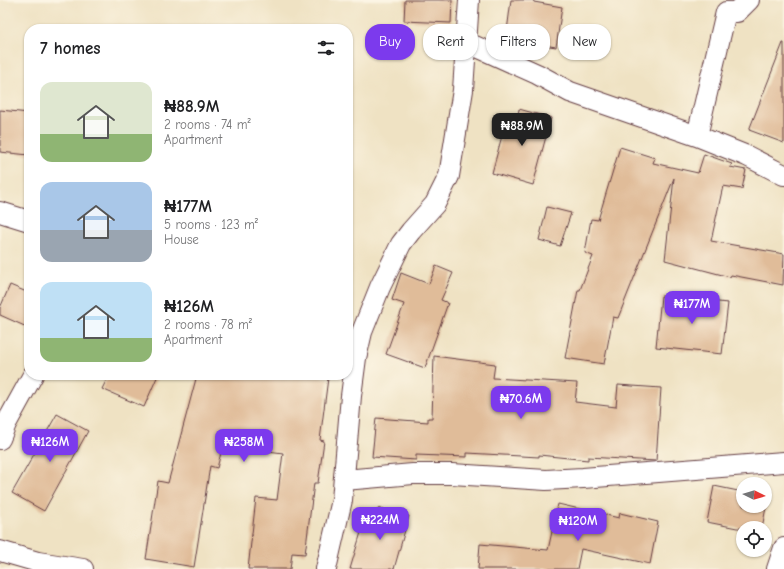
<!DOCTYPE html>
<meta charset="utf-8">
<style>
body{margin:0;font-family:"Comic Neue",sans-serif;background:#f6f6f6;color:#202124;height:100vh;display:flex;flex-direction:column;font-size:15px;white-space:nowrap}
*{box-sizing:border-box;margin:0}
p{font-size:13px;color:#757577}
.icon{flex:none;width:22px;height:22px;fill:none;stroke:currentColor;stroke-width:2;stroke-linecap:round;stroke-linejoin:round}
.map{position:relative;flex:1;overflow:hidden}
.details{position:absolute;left:24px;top:24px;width:329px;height:356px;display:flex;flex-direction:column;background:#fff;border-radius:16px;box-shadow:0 1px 3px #0004}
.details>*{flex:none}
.guide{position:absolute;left:365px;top:24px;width:359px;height:36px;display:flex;gap:8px}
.needle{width:26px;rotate:95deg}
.buttons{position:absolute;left:736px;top:477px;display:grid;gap:8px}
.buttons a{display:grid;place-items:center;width:36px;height:36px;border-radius:50%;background:#fff;box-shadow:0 1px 3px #0004;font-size:20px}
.price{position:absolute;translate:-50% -34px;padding:0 9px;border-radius:8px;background:#7c3aed;color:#fff;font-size:13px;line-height:26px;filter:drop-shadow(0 1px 2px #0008)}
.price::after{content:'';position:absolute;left:50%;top:24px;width:12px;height:9px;margin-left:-6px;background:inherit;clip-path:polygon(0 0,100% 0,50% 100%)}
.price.selected{background:#222;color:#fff}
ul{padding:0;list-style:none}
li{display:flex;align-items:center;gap:12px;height:100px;padding:0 16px}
li span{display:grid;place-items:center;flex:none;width:112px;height:80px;border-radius:12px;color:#555}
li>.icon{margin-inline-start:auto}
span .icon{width:48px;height:48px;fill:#fffc;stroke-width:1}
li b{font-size:17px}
h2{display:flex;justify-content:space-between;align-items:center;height:48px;padding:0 16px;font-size:17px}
.chip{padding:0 14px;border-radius:16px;background:#fff;box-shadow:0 1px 3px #0004;font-size:14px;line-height:36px}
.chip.selected{background:#7c3aed;color:#fff}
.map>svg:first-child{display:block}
.building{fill:#e0bc99}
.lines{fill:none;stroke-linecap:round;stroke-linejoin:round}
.minor-casing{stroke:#633c42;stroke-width:22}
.minor{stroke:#fff;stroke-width:20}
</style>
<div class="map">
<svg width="784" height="569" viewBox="0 0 784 569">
<rect width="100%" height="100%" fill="#fcf5e5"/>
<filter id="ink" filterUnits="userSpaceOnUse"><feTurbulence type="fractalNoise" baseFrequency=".025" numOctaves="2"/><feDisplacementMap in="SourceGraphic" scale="8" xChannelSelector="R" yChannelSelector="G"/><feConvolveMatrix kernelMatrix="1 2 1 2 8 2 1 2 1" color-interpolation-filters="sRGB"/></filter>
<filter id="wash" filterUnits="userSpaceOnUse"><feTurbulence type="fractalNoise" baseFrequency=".012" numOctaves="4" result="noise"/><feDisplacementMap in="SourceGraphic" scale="16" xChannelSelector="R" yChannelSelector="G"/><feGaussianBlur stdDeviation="0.9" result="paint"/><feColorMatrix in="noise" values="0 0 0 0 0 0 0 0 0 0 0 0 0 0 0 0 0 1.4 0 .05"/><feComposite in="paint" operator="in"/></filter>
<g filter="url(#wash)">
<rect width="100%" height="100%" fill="#efe2c3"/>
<g id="blocks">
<path class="building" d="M 405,0 L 452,0 L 451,23 L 404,21 Z
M 511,0 L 533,0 L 534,2 L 562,7 L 556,47 L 506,39 Z
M 783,43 L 784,43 L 784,143 L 749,130 Z
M 519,109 L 551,118 L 533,185 L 492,173 L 503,132 L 506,133 L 512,114 L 518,116 Z
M 0,110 L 29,113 L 29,155 L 0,152 Z
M 620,147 L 655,158 L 653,163 L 698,173 L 704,154 L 732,164 L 730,167 L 746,170 L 742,189 L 723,186 L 711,241 L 784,254 L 783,285 L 731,275 L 730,277 L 665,260 L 674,178 L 618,318 L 613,317 L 604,364 L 565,358 L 578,290 L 580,290 L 593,256 L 585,253 L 591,219 L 598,220 Z
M 547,207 L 571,213 L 560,246 L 539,240 Z
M 436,266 L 453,273 L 441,300 L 448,303 L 425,368 L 386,354 L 404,304 L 392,300 L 401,273 L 429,284 Z
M 10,285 L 29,293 L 29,328 L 0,315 L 0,308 Z
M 661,296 L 728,303 L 722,354 L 656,347 Z
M 434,356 L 495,364 L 493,378 L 577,383 L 575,402 L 616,407 L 618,385 L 661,388 L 656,461 L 588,457 L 588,460 L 539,455 L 539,457 L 467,453 L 467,457 L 416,455 L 416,460 L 372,457 L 376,418 L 428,422 L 428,418 L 432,418 Z
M 109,375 L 158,375 L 144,407 L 102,389 Z
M 197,375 L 304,375 L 328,378 L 320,440 L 324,441 L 318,483 L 314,483 L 305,554 L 292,553 L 290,569 L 248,569 L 256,498 L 277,500 L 283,453 L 223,445 L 217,468 L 210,466 L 194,567 L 146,559 L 158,481 L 168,483 Z
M 57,414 L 88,431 L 44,511 L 12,493 Z
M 714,486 L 743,492 L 743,506 L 765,506 L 765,496 L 768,497 L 762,528 L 737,528 L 707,522 Z
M 558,504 L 619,518 L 620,513 L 658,522 L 650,564 L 581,549 L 577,569 L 478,569 L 480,544 L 548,550 Z
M 378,508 L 409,516 L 394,569 L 350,569 L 365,519 L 375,522 Z"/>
</g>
</g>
<g filter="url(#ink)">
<use href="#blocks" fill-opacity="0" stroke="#633c42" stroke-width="1"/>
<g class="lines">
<g class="minor-casing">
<path id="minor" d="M 466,42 L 537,74 L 570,92 L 697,136 L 747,156 L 784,175
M 697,136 L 726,12 L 737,12 L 749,0
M 0,212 L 29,221
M 0,439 L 6,424 L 33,375
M 344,480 L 413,474 L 452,474 L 546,480 L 583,478 L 784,462
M 0,551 L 38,562 L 83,569
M 326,569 L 342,500 L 351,396 L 356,358 L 362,332 L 380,287 L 401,244 L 411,231 L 435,204 L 449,176 L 463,90 L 469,0
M 777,569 L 784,548"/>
</g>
<use href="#minor" class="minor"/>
</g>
</g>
</svg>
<div class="buttons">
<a><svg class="needle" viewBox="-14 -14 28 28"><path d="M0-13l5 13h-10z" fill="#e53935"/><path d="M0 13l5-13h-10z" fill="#757577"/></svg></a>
<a><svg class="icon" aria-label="locate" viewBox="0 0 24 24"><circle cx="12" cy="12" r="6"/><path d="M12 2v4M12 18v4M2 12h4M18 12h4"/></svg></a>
</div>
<b class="price selected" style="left:522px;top:147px">₦88.9M</b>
<b class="price" style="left:692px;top:325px">₦177M</b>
<b class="price" style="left:521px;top:420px">₦70.6M</b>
<b class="price" style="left:50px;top:463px">₦126M</b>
<b class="price" style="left:244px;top:463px">₦258M</b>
<b class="price" style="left:380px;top:541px">₦224M</b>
<b class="price" style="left:578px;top:542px">₦120M</b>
<div class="guide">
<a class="chip selected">Buy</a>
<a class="chip">Rent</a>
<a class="chip">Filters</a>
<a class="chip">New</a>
</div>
<section class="details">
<h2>7 homes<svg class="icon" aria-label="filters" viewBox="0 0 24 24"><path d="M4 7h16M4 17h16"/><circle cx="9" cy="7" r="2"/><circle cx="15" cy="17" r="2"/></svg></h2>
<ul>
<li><span style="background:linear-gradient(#dfe7d0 65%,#8fb573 0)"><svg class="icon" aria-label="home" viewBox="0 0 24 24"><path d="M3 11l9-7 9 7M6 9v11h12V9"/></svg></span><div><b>₦88.9M</b><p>2 rooms · 74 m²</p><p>Apartment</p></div></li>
<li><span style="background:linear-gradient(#a9c7e8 60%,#9aa5b1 0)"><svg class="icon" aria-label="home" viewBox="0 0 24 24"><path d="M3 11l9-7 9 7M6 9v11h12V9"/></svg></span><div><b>₦177M</b><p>5 rooms · 123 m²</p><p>House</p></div></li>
<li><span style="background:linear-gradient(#bfe0f5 70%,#8fb573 0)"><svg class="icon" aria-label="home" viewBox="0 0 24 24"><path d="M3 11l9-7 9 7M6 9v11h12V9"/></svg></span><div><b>₦126M</b><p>2 rooms · 78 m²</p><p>Apartment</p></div></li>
</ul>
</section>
</div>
